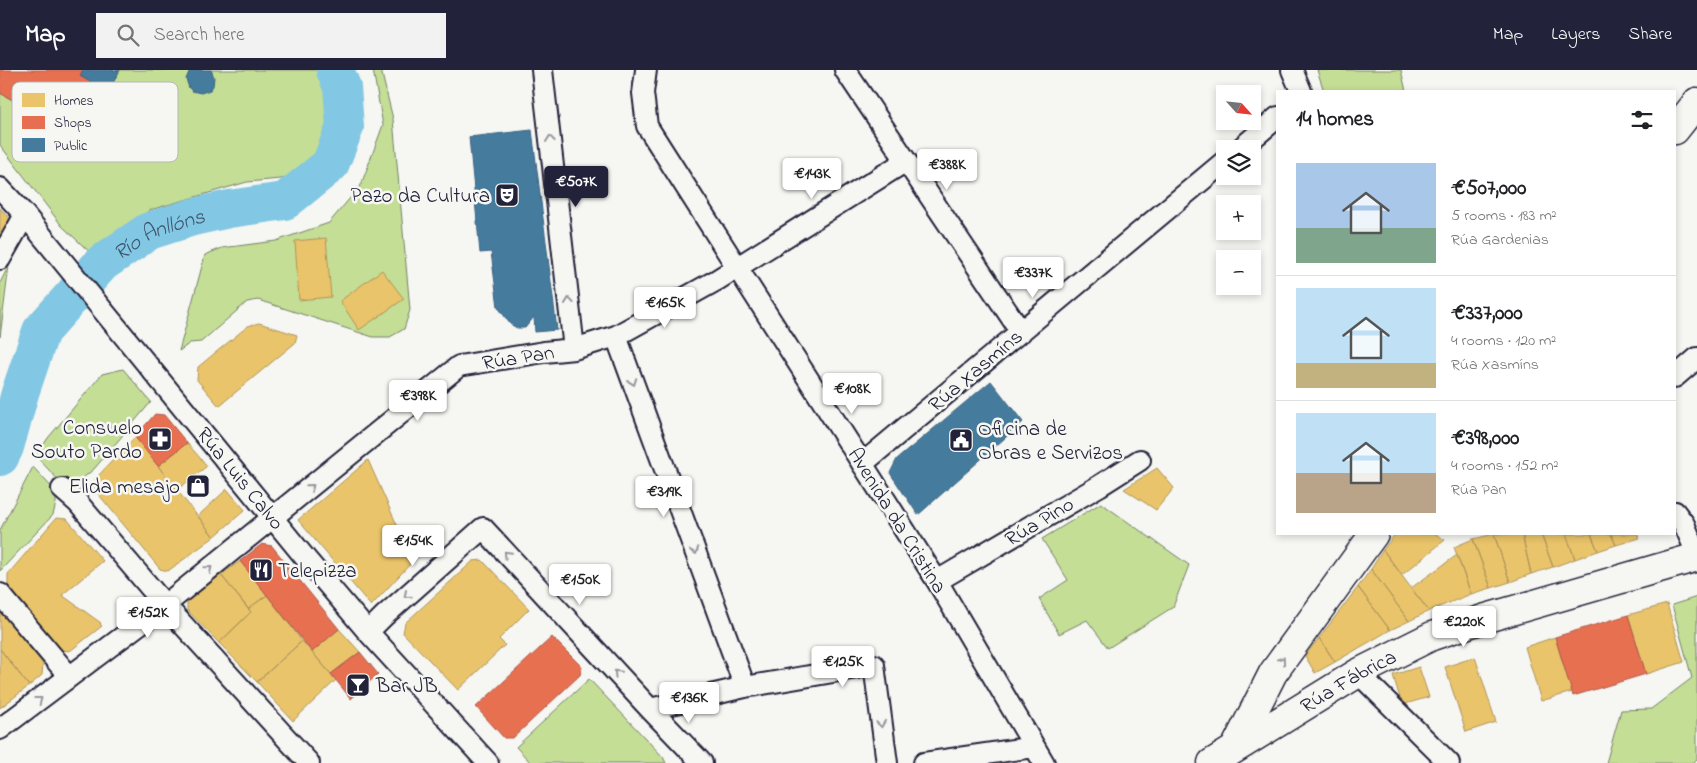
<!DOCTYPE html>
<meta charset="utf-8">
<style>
body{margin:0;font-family:"Indie Flower",sans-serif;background:#f2f2f2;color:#202124;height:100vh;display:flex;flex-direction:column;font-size:19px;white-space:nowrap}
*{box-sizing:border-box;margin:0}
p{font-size:16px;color:#757577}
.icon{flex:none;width:28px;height:28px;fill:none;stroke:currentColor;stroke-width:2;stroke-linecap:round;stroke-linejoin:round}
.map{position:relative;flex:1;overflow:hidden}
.panel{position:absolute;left:1276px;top:20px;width:400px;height:445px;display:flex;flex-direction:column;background:#fff;border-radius:0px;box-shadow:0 2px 8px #0003}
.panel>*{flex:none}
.needle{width:32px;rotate:117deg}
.fabs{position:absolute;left:1216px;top:15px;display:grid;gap:10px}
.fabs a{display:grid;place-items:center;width:45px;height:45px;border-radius:0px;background:#fff;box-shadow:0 2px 8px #0003;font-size:25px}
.price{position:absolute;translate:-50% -42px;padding:0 11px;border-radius:5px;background:#fff;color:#222;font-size:16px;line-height:32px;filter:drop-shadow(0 1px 2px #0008)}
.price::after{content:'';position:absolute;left:50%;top:30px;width:15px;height:11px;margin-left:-8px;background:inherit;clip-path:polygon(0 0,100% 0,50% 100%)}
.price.selected{background:#22223b;color:#fff}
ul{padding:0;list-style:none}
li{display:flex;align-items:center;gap:15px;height:125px;padding:0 20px}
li+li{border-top:1px solid #e0e0e0}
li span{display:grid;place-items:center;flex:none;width:140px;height:100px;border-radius:0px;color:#555}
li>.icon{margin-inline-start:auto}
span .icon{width:60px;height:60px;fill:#fffc;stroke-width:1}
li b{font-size:21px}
h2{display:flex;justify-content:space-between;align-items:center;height:60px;padding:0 20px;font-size:21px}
header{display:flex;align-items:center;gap:30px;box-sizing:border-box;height:70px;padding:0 25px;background:#22223b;color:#fff}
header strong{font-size:24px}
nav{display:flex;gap:28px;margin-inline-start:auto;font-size:18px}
.search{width:350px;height:45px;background:#f2f2f2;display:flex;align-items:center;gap:12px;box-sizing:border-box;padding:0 18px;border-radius:0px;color:#757577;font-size:19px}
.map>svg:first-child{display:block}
.green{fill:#c4de95;stroke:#738068}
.homes{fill:#e9c46a;stroke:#ad935c}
.shops{fill:#e76f51;stroke:#ac584a}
.public{fill:#457b9d;stroke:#3a6080}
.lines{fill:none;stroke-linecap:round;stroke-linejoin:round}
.river{stroke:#82c7e3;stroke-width:38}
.street-casing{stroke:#22223b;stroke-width:24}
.secondary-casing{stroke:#22223b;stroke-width:31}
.street{stroke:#f6f6f2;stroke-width:20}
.secondary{stroke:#f6f6f2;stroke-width:28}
.oneway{stroke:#9797a0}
.labels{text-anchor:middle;stroke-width:5;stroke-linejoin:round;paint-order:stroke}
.poi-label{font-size:21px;fill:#22223b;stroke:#f6f6f2;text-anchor:end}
.street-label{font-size:21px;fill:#22223b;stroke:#f6f6f2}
.water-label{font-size:22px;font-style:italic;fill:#3f546d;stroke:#f6f6f2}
.key{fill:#f6f6f2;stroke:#b6b6bb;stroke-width:1}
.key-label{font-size:14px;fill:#22223b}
</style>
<header>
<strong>Map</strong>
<div class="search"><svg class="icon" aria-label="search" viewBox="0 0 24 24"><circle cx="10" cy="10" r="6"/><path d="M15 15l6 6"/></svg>Search here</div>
<nav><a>Map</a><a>Layers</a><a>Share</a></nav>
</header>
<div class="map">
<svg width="1697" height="693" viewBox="0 0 1697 693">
<rect width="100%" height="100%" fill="#f6f6f2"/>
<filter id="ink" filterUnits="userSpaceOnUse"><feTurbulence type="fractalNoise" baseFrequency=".02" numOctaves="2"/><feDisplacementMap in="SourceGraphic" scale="10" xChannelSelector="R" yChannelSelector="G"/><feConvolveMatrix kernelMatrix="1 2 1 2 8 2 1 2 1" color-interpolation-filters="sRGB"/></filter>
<g filter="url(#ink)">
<path class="green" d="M 120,0 L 331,0 L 331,57 L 325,61 L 312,91 L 292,108 L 247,112 L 150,140 L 123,168 L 97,189 L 62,156 L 0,75 L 0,23 L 82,69 Z
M 373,0 L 381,0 L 393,49 L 410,240 L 404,259 L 390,267 L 373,267 L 258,230 L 247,232 L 201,272 L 190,273 L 179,281 L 205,185 L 222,178 L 276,171 L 329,153 L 361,115 L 383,55 Z
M 1317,0 L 1401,0 L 1406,21 L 1324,21 Z
M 9,195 L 0,267 L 0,213 Z
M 123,299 L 151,332 L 94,399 L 78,412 L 69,411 L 61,413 L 36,386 L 48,368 L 102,304 Z
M 33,397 L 56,422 L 56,433 L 53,445 L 0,501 L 0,460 Z
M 1101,433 L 1189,495 L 1173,537 L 1108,578 L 1087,550 L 1059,564 L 1039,529 L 1068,510 L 1042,469 Z
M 1697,527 L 1697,689 L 1693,693 L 1606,693 L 1621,640 L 1651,639 L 1692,608 L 1672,535 Z
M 589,609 L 663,687 L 666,693 L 531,693 L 516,677 Z"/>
<path class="homes" d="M 0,138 L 13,152 L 0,175 Z
M 326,168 L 331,227 L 299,230 L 295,171 Z
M 382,200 L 404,229 L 359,260 L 340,231 Z
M 259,253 L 297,265 L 295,273 L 219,336 L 197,310 L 198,297 L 248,256 Z
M 135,367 L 214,467 L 168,501 L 160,499 L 95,420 L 95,409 Z
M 187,373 L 207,396 L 177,420 L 158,396 Z
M 368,390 L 413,491 L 371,536 L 298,450 Z
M 1157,398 L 1174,418 L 1156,440 L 1124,419 Z
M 227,419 L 245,440 L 214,467 L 198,446 Z
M 56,448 L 67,449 L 103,491 L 62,525 L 101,553 L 100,554 L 102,556 L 70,581 L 61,580 L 8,515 L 8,504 Z
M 1395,464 L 1436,464 L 1445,470 L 1402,505 L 1383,480 Z
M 1494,464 L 1510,512 L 1491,518 L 1473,469 Z
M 1494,464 L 1522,464 L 1531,504 L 1510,512 Z
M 1522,464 L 1541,464 L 1553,497 L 1531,504 Z
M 1541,464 L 1566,464 L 1575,489 L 1553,497 Z
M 1566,464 L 1591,464 L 1598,481 L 1575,489 Z
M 1591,464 L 1611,464 L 1616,475 L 1598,481 Z
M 1611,464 L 1637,464 L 1640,468 L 1616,475 Z
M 1473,469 L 1491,518 L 1471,524 L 1454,477 Z
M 1383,480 L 1411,518 L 1429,541 L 1409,551 L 1371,499 Z
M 1457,485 L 1471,524 L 1429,541 L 1411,518 Z
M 482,490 L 529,539 L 499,569 L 505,575 L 458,620 L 403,563 L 405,553 L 473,491 Z
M 240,491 L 267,525 L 248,539 L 221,505 Z
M 1371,499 L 1409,551 L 1390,560 L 1358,517 Z
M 221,505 L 251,542 L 219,573 L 187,540 L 187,531 Z
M 1358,517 L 1390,560 L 1335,592 L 1319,568 Z
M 267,525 L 302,571 L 257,612 L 219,573 L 251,542 L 248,539 Z
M 1667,534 L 1684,592 L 1646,604 L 1628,545 Z
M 0,541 L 43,594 L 42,605 L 29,616 L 0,579 Z
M 339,559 L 360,582 L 331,604 L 312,582 Z
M 1555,567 L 1572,622 L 1541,631 L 1525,577 Z
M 1319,568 L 1335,592 L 1315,603 L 1305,586 Z
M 302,571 L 336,610 L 293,651 L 257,612 Z
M 0,579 L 29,616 L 0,638 Z
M 1475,587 L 1496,652 L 1466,662 L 1445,597 Z
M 1419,597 L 1429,627 L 1402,635 L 1393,605 Z"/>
<path class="shops" d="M 0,0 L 83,0 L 80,6 L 100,17 L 74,64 L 0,23 Z
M 155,344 L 164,345 L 187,373 L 158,396 L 135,367 Z
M 262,474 L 272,476 L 339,559 L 312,582 L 240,491 Z
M 1628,545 L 1646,604 L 1573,626 L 1555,567 Z
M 552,567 L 582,597 L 580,605 L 513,668 L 504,668 L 476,637 Z
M 360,582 L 378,604 L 351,629 L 331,604 Z"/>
<path class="public" d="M 83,0 L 120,0 L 108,22 L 80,6 Z
M 190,0 L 211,0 L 214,7 L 213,16 L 210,20 L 201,23 L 192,21 L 189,18 L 186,9 Z
M 532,60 L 557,260 L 535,262 L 534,247 L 525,258 L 517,258 L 510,254 L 498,237 L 491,182 L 480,183 L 469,67 Z
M 991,311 L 1023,352 L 918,445 L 890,403 L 897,389 Z"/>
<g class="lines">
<path class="river" id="s1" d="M 0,387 L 5,377 L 20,323 L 41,261 L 102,193 L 149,161 L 193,147 L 229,139 L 285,131 L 330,95 L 345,57 L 342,17 L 335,0"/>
<g class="street-casing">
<path id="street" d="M 542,0 L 574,279
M 646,0 L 643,23 L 647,56 L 937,511 L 1044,693
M 845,0 L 1021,262
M 1292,0 L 1301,21
M 1240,79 L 1278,47
M 0,118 L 25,145 L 307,490 L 368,562 L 488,693
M 0,189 L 25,145
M 616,266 L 745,617
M 1675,307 L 1697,288
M 862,394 L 1225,91
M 62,419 L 78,433 L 165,535 L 309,693
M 1675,442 L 1684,454 L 1697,484
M 937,511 L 1099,416 L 1140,390
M 0,524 L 69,606
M 368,562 L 384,546 L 483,458 L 650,639 L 702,693
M 1358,603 L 1449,693
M 650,639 L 745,617 L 874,595 L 887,693
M 0,659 L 165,535 L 459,296 L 544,282 L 574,279 L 616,266 L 717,210 L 906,91
M 924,693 L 1034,677"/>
</g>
<g class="secondary-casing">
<g id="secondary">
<path d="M 1675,60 L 1697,32"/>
<path d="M 1235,678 L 1273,603 L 1374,464"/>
<path id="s2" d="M 1212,693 L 1358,603 L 1432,566 L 1483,549 L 1697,487"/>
</g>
</g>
<use href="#street" class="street"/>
<use href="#secondary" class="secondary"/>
</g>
<defs><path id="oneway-chevron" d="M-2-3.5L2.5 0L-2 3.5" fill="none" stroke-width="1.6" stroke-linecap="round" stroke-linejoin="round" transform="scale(1.25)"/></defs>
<g class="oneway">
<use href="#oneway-chevron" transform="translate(550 69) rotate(-97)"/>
<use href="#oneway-chevron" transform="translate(569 231) rotate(-96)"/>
<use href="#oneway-chevron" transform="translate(633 312) rotate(70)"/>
<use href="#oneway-chevron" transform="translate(311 417) rotate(-39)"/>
<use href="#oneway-chevron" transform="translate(695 481) rotate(70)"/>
<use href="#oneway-chevron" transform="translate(507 484) rotate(-133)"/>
<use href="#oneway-chevron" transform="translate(209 499) rotate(-39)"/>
<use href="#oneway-chevron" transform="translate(407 525) rotate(139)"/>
<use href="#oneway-chevron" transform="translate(1282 590) rotate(-54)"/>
<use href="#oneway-chevron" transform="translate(617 603) rotate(-133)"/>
<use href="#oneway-chevron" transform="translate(39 630) rotate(-37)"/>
<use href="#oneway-chevron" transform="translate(881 654) rotate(82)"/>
</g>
</g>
<defs>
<g id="theatre-square" transform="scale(1.25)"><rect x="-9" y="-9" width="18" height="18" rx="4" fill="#22223b" stroke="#f6f6f2"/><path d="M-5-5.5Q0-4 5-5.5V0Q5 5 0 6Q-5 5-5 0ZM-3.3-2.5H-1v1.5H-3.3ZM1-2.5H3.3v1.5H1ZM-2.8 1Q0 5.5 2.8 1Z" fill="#fff"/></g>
<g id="pharmacy-square" transform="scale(1.25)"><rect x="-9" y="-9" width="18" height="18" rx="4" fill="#22223b" stroke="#f6f6f2"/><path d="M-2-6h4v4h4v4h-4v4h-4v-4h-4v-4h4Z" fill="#fff"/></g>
<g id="civic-square" transform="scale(1.25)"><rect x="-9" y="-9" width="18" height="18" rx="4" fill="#22223b" stroke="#f6f6f2"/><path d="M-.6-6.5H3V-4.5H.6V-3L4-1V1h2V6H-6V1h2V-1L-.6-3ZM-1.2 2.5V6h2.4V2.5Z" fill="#fff"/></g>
<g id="shop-square" transform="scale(1.25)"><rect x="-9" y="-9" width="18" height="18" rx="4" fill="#22223b" stroke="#f6f6f2"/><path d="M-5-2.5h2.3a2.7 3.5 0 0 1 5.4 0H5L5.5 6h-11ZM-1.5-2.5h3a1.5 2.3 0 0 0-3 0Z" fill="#fff"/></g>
<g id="restaurant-square" transform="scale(1.25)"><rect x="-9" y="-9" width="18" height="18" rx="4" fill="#22223b" stroke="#f6f6f2"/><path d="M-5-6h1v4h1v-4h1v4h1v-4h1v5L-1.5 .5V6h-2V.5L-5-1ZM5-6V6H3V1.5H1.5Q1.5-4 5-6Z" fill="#fff"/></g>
<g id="bar-square" transform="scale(1.25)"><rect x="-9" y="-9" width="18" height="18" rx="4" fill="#22223b" stroke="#f6f6f2"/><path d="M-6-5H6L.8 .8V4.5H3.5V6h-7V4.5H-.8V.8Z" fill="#fff"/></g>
</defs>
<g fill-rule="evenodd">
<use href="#theatre-square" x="507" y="125"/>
<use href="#pharmacy-square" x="160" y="369"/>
<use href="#civic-square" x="961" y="370"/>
<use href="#shop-square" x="198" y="416"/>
<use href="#restaurant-square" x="261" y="500"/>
<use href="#bar-square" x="358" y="615"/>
</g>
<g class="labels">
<g class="poi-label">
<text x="490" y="132">Pazo da Cultura</text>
<text x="142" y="364">Consuelo<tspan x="142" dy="24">Souto Pardo</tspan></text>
<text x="978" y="365" text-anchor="start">Oficina de<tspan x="978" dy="24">Obras e Servizos</tspan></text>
<text x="180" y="423">Elida mesajo</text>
<text x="278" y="507" text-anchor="start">Telepizza</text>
<text x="376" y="622" text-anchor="start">Bar JB</text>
</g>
<g class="street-label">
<text transform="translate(518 287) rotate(-9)" y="7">Rúa Pan</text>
<text transform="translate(975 300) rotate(-40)" y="7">Rúa Xasmíns</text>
<text transform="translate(241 408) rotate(51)" y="7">Rúa Luis Calvo</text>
<text transform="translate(898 450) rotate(58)" y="7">Avenida da Cristina</text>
<text transform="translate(1039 451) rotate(-31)" y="7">Rúa Pino</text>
<text dy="7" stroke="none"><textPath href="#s2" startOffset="159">Rúa Fábrica</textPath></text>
</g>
<g class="water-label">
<text dy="8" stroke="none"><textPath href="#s1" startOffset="289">Río Anllóns</textPath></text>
</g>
</g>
<rect x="12" y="12" width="166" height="80" rx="8" class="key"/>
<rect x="22" y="23" width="23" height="14" fill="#e9c46a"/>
<rect x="22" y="46" width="23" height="13" fill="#e76f51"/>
<rect x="22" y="68" width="23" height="14" fill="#457b9d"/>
<g class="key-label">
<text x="54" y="35">Homes</text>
<text x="54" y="57">Shops</text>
<text x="54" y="80">Public</text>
</g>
</svg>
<div class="fabs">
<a><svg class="needle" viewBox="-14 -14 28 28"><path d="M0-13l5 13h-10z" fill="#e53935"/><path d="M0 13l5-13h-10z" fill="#757577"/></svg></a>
<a><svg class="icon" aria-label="layers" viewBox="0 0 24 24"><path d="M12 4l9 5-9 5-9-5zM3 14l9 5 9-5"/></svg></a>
<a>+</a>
<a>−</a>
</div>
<b class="price" style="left:947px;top:121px">€388K</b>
<b class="price" style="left:812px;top:130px">€143K</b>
<b class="price selected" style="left:576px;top:138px">€507K</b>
<b class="price" style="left:1033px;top:229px">€337K</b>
<b class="price" style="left:665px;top:259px">€165K</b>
<b class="price" style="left:852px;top:345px">€108K</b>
<b class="price" style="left:418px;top:352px">€398K</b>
<b class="price" style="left:664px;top:448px">€319K</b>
<b class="price" style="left:413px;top:497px">€154K</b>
<b class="price" style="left:580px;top:536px">€150K</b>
<b class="price" style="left:148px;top:569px">€152K</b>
<b class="price" style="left:1464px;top:578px">€220K</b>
<b class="price" style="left:843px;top:618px">€125K</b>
<b class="price" style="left:689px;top:654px">€136K</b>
<section class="panel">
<h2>14 homes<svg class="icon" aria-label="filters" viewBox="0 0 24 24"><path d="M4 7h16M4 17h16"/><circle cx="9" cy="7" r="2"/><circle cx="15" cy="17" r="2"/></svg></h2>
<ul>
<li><span style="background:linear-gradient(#a9c7e8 65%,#7fa58c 0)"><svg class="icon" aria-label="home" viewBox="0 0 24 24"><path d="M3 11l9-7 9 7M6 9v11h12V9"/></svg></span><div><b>€507,000</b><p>5 rooms · 183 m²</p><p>Rúa Gardenias</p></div></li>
<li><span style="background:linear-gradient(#bfe0f5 75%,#c2b280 0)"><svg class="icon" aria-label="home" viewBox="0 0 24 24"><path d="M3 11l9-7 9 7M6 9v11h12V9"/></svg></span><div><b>€337,000</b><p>4 rooms · 120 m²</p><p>Rúa Xasmíns</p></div></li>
<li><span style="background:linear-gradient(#bfe0f5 60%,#b9a48a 0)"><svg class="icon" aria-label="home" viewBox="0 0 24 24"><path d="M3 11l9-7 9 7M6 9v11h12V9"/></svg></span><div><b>€398,000</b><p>4 rooms · 152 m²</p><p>Rúa Pan</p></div></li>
</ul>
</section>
</div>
